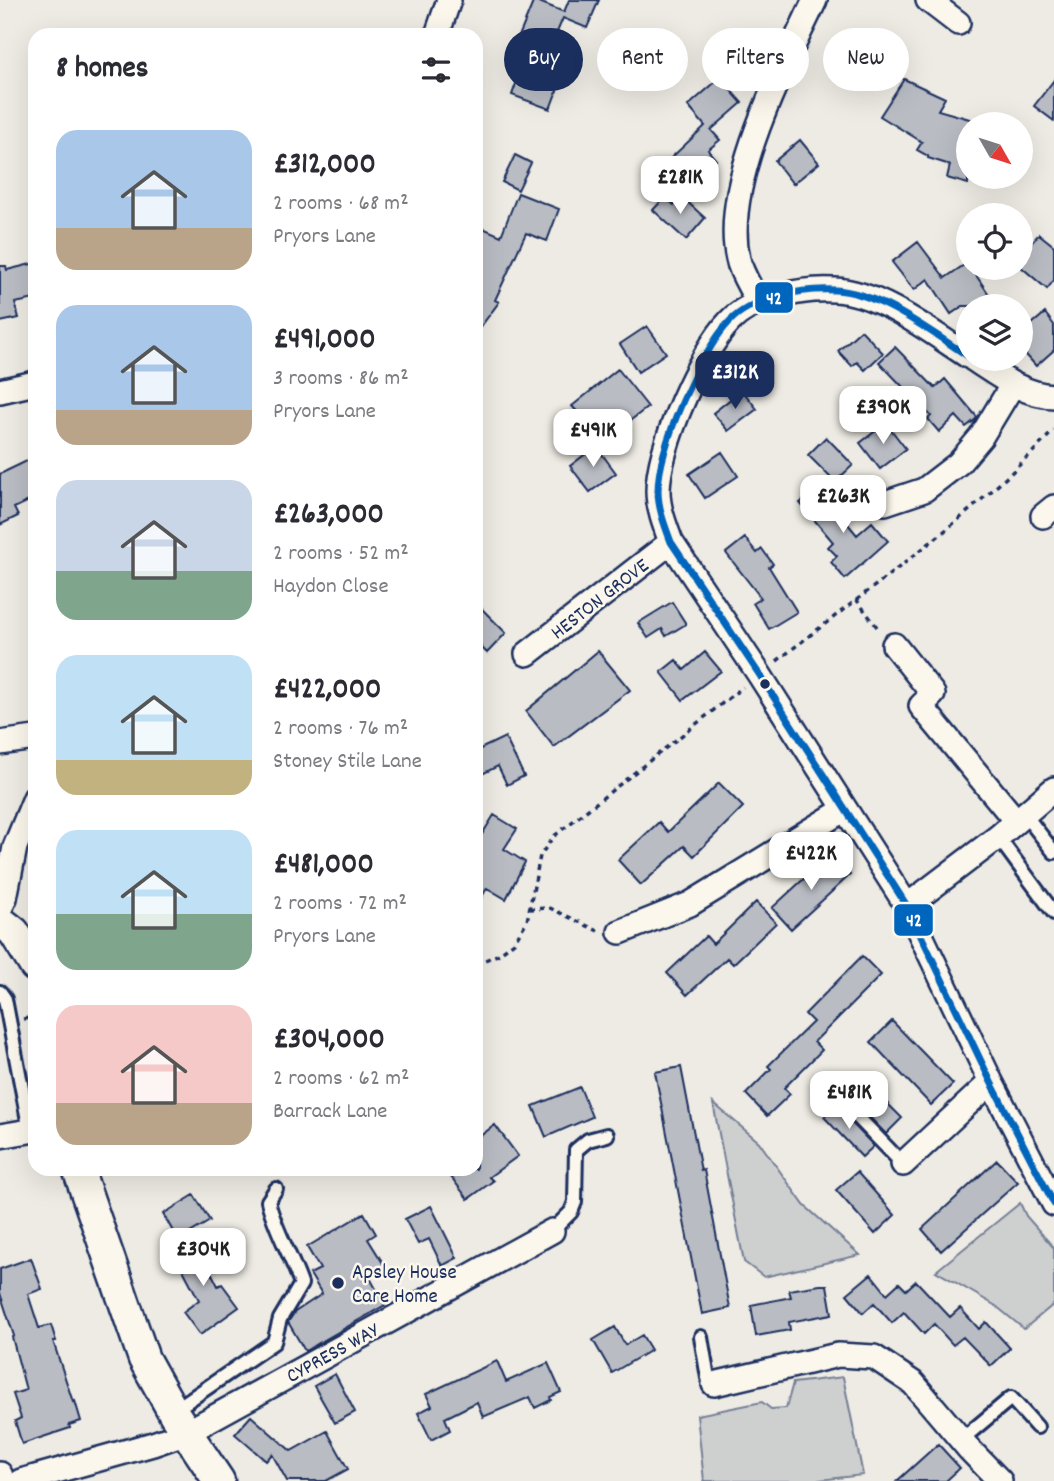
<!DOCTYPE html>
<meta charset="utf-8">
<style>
body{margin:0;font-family:Dekko,sans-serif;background:#f2f2f3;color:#2b2b33;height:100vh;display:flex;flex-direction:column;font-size:26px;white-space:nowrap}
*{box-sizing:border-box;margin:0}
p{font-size:23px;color:#7c7c81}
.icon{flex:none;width:38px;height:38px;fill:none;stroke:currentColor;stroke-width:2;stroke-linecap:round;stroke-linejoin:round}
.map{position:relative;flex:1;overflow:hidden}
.details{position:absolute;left:28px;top:28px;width:455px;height:1148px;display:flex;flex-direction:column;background:#fff;border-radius:21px;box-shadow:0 7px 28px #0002}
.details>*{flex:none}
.hud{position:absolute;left:504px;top:28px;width:444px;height:63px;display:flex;gap:14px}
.needle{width:46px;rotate:129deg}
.buttons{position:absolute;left:956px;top:112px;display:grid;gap:14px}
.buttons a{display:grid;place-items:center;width:77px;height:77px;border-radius:50%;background:#fff;box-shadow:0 7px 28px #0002;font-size:35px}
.price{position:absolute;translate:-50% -60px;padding:0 16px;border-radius:14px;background:#fff;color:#222;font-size:23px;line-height:46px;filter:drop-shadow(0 2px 4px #0008)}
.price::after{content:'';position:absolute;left:50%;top:42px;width:21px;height:16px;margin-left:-10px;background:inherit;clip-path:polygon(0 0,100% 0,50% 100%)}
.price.active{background:#1b2f5e;color:#fff}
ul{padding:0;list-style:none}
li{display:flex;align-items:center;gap:21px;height:175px;padding:0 28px}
li span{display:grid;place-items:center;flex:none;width:196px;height:140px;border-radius:21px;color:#555}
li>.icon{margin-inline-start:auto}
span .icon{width:84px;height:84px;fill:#fffc;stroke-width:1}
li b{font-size:30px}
h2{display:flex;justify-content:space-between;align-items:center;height:84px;padding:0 28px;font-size:30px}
.pill{padding:0 24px;border-radius:32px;background:#fff;box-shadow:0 7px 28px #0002;font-size:24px;line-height:63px}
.pill.active{background:#1b2f5e;color:#fff}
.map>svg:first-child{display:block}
.green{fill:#cecfcf;stroke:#747f96;stroke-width:2}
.building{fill:#b9bcc3;stroke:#1b2f5e;stroke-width:2}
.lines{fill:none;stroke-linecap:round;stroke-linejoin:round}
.service-casing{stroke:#1b2f5e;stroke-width:18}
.minor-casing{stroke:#1b2f5e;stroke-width:28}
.tertiary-casing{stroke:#1b2f5e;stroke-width:35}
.path{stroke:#1b2f5e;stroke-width:3.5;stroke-dasharray:5 5;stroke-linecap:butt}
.service{stroke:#fbf7ec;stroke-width:12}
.minor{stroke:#fbf7ec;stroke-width:23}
.tertiary{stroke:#fbf7ec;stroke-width:30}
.bus-1-casing{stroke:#fbf7ec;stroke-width:12}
.bus-1{stroke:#0065bd;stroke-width:7}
.bus-dot{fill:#1b2f5e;stroke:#fbf7ec;stroke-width:2.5}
.labels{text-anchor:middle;stroke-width:5;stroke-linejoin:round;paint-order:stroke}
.street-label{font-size:21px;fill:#1b2f5e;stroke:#fbf7ec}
.poi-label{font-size:21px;fill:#1b2f5e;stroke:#fbf7ec;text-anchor:start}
.line-badge{stroke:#fbf7ec;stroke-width:2.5}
.badge-label{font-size:19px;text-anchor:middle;font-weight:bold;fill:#fff}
</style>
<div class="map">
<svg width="1054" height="1481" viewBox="0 0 1054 1481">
<rect width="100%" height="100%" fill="#eeebe4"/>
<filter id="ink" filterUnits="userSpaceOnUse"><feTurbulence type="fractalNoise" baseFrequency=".0143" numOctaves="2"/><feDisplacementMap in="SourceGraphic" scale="14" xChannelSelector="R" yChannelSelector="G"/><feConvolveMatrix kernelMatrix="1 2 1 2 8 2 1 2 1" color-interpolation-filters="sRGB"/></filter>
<g filter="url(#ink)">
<path class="green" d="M 713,1103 L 759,1142 L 804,1205 L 860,1255 L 764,1277 L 744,1262 Z
M 1020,1203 L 1026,1216 L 1054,1248 L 1054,1304 L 1024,1329 L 996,1306 L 936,1271 Z
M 843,1377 L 863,1475 L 811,1481 L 704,1481 L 697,1415 L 762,1402 L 771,1409 L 786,1408 L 793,1383 Z"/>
<path class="building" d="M 534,0 L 564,12 L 569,0 L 599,0 L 587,28 L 563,18 L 541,70 L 562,77 L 550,109 L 512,95 L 526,56 L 513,51 Z
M 734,40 L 755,67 L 730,87 L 708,61 Z
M 720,78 L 742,103 L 711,130 L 720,140 L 708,150 L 716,160 L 693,182 L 671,158 L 705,126 L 688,106 Z
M 904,79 L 945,98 L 938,110 L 973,120 L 971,124 L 968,124 L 968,184 L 947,178 L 950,165 L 928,158 L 928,156 L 917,150 L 922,142 L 880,116 Z
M 1054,80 L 1054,121 L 1034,106 Z
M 800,140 L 819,163 L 793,184 L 775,161 Z
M 515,155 L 531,163 L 518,190 L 502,182 Z
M 518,193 L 559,209 L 547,241 L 526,233 L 495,300 L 499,302 L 476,333 L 476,244 L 483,228 L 501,236 Z
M 665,197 L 674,205 L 682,197 L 705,218 L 686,240 L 653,210 Z
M 1039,234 L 1054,246 L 1054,280 L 1047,289 L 1020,266 L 1020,256 Z
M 918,242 L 945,278 L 967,263 L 968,268 L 971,268 L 997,306 L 963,306 L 951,314 L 928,279 L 914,290 L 892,262 Z
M 35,263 L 35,299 L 15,303 L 19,318 L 0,322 L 0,266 L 6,266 L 7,270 Z
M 1045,313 L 1054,325 L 1054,350 L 1036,366 L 1020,348 L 1020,334 Z
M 647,326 L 666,353 L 638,372 L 620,344 Z
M 861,330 L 883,353 L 865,370 L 857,362 L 852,366 L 838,351 Z
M 895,347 L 935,388 L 945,379 L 977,417 L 976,419 L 966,427 L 956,416 L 939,432 L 928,419 L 931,416 L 879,362 Z
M 618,369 L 648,407 L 631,420 L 630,419 L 604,442 L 572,406 Z
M 742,390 L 757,409 L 728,431 L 713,413 Z
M 886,423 L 906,449 L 880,469 L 860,443 Z
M 826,437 L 853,465 L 835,482 L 808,455 Z
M 596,446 L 616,473 L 590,492 L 570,466 Z
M 722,452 L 738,476 L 705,498 L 689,474 Z
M 35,457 L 35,498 L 14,508 L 18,516 L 0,525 L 0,474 Z
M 818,488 L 857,535 L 872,522 L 888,541 L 845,579 L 831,562 L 837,556 L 828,547 L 833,542 L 800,503 Z
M 745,538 L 757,553 L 762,549 L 773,564 L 769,567 L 797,612 L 769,629 L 753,603 L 761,598 L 726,553 Z
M 672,602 L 686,624 L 666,636 L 662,629 L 648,638 L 638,623 Z
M 476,603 L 506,633 L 487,653 L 476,642 Z
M 598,651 L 630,690 L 554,747 L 526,711 Z
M 705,652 L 721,671 L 683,700 L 661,672 L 676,660 L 684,670 Z
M 505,737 L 524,776 L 507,785 L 498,766 L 476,777 L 476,751 Z
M 719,783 L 743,807 L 694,856 L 684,846 L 641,885 L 618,860 L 659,822 L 668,832 Z
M 494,815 L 517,829 L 504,849 L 525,862 L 506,899 L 487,888 L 476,907 L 476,844 Z
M 831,854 L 850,875 L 791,929 L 772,908 Z
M 756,902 L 776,923 L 733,964 L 727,958 L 687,995 L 667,973 L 706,936 L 713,944 Z
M 862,956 L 881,975 L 814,1042 L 822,1050 L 784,1088 L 790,1094 L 767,1116 L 746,1094 L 771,1069 L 768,1066 L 813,1022 L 805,1014 Z
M 892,1021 L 953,1084 L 931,1105 L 871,1042 Z
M 681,1067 L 701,1171 L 704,1170 L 730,1308 L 702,1314 L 655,1072 Z
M 863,1079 L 902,1118 L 886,1134 L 852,1099 L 846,1096 Z
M 580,1087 L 592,1117 L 546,1137 L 533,1106 Z
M 837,1104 L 840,1111 L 874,1146 L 862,1157 L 824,1117 Z
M 495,1125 L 518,1156 L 489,1177 L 493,1181 L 468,1199 L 451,1177 L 463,1169 L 476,1169 L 476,1139 Z
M 997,1160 L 1018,1182 L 941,1251 L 922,1229 Z
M 857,1172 L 895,1215 L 875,1234 L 836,1190 Z
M 194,1195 L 210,1221 L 178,1240 L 163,1214 Z
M 431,1206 L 457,1258 L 442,1266 L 429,1239 L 418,1244 L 405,1219 Z
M 364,1213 L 376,1234 L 368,1239 L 386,1268 L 370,1278 L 385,1305 L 305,1351 L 288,1322 L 295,1312 L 322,1294 L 310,1274 L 320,1269 L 307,1247 Z
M 193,1236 L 218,1286 L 222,1284 L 239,1307 L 200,1335 L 183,1312 L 199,1300 L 171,1247 Z
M 31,1258 L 42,1289 L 28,1294 L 39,1328 L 51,1325 L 56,1341 L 53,1341 L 73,1402 L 75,1401 L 81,1421 L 69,1425 L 70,1428 L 22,1444 L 15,1421 L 21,1418 L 13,1394 L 26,1390 L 12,1337 L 14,1336 L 0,1293 L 0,1269 Z
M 871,1274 L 887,1294 L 899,1283 L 906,1290 L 916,1281 L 950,1317 L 960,1308 L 979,1329 L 986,1322 L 1010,1348 L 991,1366 L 963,1337 L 953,1345 L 934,1324 L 924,1334 L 904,1312 L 892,1323 L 874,1303 L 863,1313 L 847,1294 Z
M 820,1285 L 827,1285 L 832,1314 L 789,1322 L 790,1330 L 756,1336 L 751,1305 L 791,1297 L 789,1290 Z
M 615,1327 L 625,1345 L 642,1335 L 651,1350 L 612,1373 L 593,1340 Z
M 497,1361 L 506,1382 L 548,1363 L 561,1392 L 550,1397 L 551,1400 L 535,1408 L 530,1397 L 483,1417 L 477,1402 L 445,1418 L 450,1430 L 431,1440 L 418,1413 L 432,1406 L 426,1394 Z
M 335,1374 L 355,1412 L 335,1423 L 314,1386 Z
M 251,1416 L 291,1451 L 327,1431 L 348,1469 L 326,1481 L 287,1481 L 272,1454 L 266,1461 L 235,1434 Z
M 938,1444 L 960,1468 L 946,1481 L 897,1481 Z"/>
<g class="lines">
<g class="service-casing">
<path id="service" d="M 1025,815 L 1054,852
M 998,837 L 1054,913
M 0,992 L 5,999 L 30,1131
M 846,1105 L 903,1164
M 552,1231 L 571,1212 L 575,1202 L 576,1150 L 588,1140 L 607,1135
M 701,1337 L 708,1378 L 714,1384
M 173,1411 L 274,1342 L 280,1319 L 301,1284 C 291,1255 275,1230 268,1201 L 276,1189
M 961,1440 L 1011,1398 L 1037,1427"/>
</g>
<g class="minor-casing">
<path id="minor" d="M 928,0 L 958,23
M 437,35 L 449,0
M 758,303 C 752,289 741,274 738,259 C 721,184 783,68 815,0
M 968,356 C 931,332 879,292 835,290 C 804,288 753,297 730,321 C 700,352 658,447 658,491 C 658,508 665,526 671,542 L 759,674 L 907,906 L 991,1082 L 1054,1204
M 973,359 C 998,375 1023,395 1054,396
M 0,391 L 35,383
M 885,503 L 924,490 L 959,463 L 981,437 L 1013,384
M 1043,516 L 1054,507
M 894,645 L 933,694 L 921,706 L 1016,821
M 527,654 L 671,542
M 0,743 L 35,738
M 907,906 L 998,837 L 1054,789
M 0,909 L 5,898 L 15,847 L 35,798
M 620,932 L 690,904 L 845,809
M 0,1136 L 35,1130
M 903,1164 L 991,1082
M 714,1384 L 838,1355 L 874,1357 L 913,1383 L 969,1449 L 1000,1481
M 0,1474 L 3,1481
M 21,1481 L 153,1444 L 187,1432 L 552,1231"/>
</g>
<g class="tertiary-casing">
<path id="tertiary" d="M 0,921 L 14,932 L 35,966
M 78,1169 L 144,1359 L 175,1415 L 219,1481"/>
</g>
<path class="path" d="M 856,599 L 880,631
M 777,661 C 871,587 972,518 1054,430
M 529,909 L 550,908 L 598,931
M 476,964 L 499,954 L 514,942 L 527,921 L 540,856 L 553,837 L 743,687
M 23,1019 L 35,1017"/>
<use href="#service" class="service"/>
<use href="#minor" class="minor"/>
<use href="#tertiary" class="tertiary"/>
<g class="bus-1-casing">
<path id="bus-1" d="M 968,356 C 931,332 879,292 835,290 C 804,288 753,297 730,321 C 700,352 658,447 658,491 C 658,508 665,526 671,542 L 759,674 L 907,906 L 991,1082 L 1054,1204"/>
</g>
<use href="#bus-1" class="bus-1"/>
</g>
</g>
<g class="bus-dot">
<circle cx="765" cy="684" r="6"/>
<circle cx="338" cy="1283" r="7"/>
</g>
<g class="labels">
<g class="street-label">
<text transform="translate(599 598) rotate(-38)" y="7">HESTON GROVE</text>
<text transform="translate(332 1352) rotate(-29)" y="7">CYPRESS WAY</text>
</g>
<g class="poi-label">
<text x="352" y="1278">Apsley House<tspan x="352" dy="24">Care Home</tspan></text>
</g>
</g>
<g class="line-badge">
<rect x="754" y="281" width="40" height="33" rx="7" fill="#0065bd"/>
<rect x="893" y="903" width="41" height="34" rx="7" fill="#0065bd"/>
</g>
<g class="badge-label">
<text x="774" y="304">42</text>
<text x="914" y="926">42</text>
</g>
</svg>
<div class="buttons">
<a><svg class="needle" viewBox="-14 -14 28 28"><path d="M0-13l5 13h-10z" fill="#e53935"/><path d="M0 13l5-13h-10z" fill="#7c7c81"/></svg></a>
<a><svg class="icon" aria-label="locate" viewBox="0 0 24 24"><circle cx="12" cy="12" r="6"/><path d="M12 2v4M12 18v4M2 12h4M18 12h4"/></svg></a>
<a><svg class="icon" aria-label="layers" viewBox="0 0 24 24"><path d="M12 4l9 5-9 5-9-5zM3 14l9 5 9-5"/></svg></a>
</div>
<b class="price" style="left:680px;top:216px">£281K</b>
<b class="price active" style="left:735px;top:411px">£312K</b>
<b class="price" style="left:883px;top:446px">£390K</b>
<b class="price" style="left:593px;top:469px">£491K</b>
<b class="price" style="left:843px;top:535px">£263K</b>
<b class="price" style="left:811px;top:892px">£422K</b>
<b class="price" style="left:849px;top:1131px">£481K</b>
<b class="price" style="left:203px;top:1288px">£304K</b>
<div class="hud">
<a class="pill active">Buy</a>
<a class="pill">Rent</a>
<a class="pill">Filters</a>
<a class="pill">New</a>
</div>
<section class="details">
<h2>8 homes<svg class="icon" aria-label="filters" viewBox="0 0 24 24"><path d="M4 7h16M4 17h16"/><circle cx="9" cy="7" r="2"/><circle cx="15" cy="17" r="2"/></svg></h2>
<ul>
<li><span style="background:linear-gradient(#a9c7e8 70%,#b9a48a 0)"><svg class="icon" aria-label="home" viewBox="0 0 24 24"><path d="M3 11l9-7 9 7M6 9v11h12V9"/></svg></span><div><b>£312,000</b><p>2 rooms · 68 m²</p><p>Pryors Lane</p></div></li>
<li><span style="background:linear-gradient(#a9c7e8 75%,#b9a48a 0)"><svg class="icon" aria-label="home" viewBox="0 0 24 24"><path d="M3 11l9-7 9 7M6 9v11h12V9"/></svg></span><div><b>£491,000</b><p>3 rooms · 86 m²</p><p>Pryors Lane</p></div></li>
<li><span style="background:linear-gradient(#c9d6e8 65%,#7fa58c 0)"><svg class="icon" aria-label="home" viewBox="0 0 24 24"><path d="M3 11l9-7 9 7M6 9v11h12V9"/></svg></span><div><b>£263,000</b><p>2 rooms · 52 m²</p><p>Haydon Close</p></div></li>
<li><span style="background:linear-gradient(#bfe0f5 75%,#c2b280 0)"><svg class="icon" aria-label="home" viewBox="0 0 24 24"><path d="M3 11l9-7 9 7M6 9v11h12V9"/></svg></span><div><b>£422,000</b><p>2 rooms · 76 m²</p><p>Stoney Stile Lane</p></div></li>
<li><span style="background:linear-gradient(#bfe0f5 60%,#7fa58c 0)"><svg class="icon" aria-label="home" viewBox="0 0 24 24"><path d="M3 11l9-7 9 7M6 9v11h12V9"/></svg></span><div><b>£481,000</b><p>2 rooms · 72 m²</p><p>Pryors Lane</p></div></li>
<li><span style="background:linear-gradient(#f6c9c9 70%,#b9a48a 0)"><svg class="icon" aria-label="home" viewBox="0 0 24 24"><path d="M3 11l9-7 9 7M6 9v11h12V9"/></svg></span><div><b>£304,000</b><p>2 rooms · 62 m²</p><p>Barrack Lane</p></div></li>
</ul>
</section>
</div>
